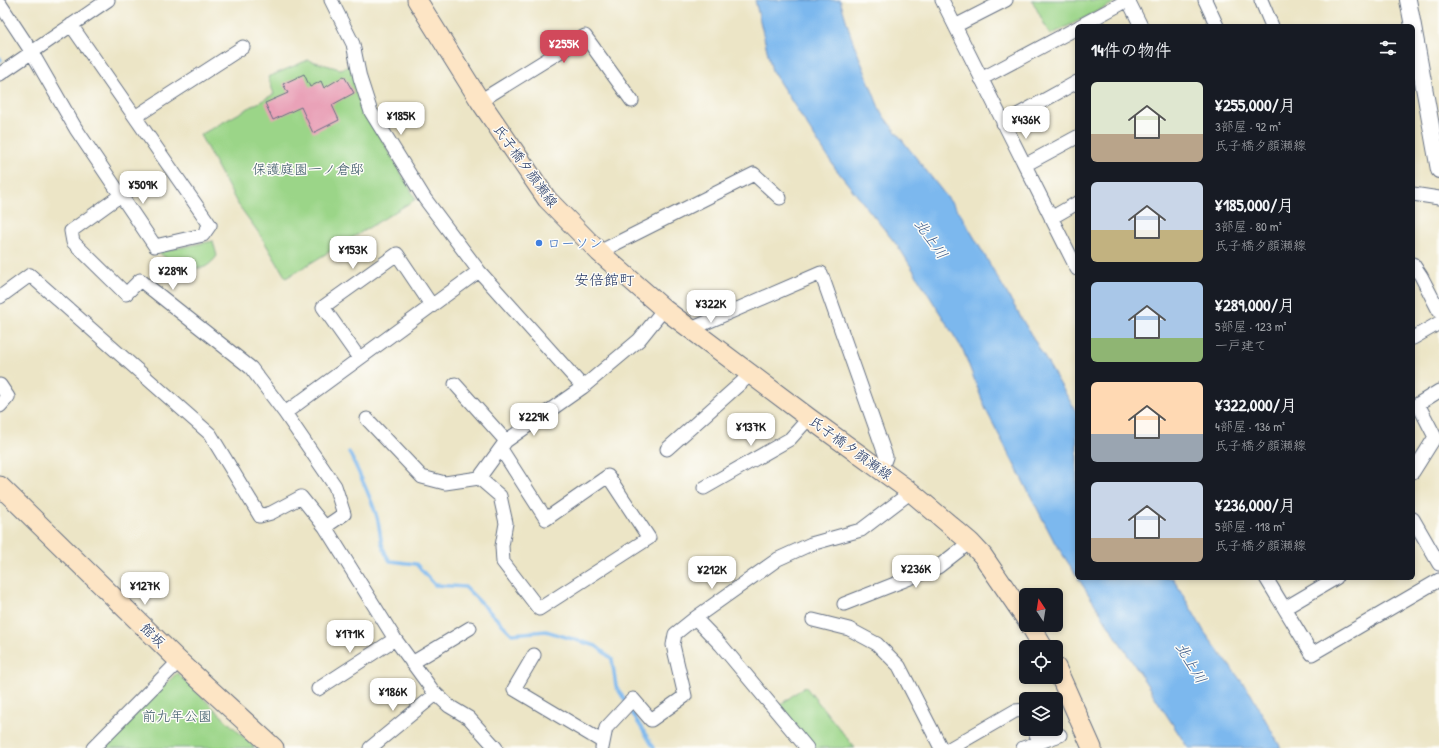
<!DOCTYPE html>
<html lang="ja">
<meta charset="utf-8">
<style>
body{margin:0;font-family:"Patrick Hand","Klee One",sans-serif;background:#20242c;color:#f1f3f6;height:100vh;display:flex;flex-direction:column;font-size:15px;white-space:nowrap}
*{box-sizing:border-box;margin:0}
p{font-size:13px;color:#9ea1a6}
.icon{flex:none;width:22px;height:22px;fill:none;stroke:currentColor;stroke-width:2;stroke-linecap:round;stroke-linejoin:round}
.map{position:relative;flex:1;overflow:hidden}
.sheet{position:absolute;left:1075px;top:24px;width:340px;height:556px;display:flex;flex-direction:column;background:#171b24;border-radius:6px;box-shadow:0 2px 6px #0003}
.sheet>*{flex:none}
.needle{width:26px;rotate:348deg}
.controls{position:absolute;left:1019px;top:588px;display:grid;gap:8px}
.controls a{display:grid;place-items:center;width:44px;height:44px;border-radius:6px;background:#171b24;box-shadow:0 2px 6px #0003;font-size:20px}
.price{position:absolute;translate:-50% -34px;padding:0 9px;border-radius:8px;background:#fff;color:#222;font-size:13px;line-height:26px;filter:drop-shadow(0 1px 2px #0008)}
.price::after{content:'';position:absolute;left:50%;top:24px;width:12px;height:9px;margin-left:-6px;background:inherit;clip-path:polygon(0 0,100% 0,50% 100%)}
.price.active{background:#d1495b;color:#fff}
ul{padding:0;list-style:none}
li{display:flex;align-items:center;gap:12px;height:100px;padding:0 16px}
li span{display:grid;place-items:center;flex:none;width:112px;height:80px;border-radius:6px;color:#555}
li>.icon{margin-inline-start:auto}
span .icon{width:48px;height:48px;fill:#fffc;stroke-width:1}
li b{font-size:17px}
h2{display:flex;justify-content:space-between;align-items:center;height:48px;padding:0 16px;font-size:17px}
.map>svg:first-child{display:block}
.green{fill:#9bd588;stroke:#5b8273}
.water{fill:#7cb8ee;stroke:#4c74a6}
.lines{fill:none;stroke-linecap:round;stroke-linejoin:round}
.stream{stroke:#7cb8ee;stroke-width:3.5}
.building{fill:#e9a2b8}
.minor-casing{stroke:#646f82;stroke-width:15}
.tertiary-casing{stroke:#646f82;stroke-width:18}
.secondary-casing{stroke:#646f82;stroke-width:21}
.minor{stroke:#fff;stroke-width:13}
.tertiary{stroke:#fff;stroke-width:16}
.secondary{stroke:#fde5c5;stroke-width:19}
.shop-dot{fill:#3f7fe0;stroke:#fdfcf7;stroke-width:1.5}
.labels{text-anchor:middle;stroke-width:3;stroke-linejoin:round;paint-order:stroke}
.street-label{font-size:14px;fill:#1b2f5e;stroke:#fdfcf7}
.park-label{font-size:14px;fill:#3b5868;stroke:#fdfcf7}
.shop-label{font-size:14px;fill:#366cbe;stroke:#fdfcf7;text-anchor:start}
.water-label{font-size:15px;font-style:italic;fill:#385889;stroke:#fdfcf7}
.neighbourhood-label{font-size:15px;fill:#1b2f5e;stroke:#fdfcf7}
</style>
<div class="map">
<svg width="1439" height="748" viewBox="0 0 1439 748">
<rect width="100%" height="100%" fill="#fdfcf7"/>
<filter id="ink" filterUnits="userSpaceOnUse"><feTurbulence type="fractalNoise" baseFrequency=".025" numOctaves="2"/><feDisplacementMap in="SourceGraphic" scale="8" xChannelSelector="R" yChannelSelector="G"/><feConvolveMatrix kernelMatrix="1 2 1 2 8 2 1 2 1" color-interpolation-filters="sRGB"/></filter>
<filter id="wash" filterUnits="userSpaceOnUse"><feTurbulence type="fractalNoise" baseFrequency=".012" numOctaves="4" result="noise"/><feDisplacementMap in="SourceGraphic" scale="16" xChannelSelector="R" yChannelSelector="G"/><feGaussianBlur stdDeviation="0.9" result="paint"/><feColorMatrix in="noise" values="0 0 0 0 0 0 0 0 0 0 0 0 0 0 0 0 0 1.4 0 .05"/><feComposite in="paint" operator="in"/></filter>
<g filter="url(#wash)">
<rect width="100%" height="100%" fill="#ece5c6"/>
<path class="green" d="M 1032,0 L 1115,0 L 1114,3 L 1050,35 Z
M 308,60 L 340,69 L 351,66 L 365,110 L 416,199 L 286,278 L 261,236 L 237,203 L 200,135 L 274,94 L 268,77 Z
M 213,241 L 217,256 C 214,260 209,265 205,267 C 190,272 169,261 158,252 Z
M 177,673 L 255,748 L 101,748 Z
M 805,686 L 855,748 L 814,748 L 780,705 Z"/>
<path class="water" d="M 755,0 L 840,0 L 851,36 L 881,113 L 961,215 L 1077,413 L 1077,576 L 1055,543 L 986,410 L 963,350 L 900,249 L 835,168 L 772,71 Z
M 1078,578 L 1173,578 L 1205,633 L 1251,694 L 1281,748 L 1188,748 Z"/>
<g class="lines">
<path class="stream" d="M 0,58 L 1,60
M 349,452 C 359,473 369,493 376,514 C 382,532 378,544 390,561 L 416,564 L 435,585 L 465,587 L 512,634 L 546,631 L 596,646 L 612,659 L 616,686 L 626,702
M 629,708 L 654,748"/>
</g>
<g id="blocks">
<path class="building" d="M 304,74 L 310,87 L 321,81 L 324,88 L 344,76 L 354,93 L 332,105 L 339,120 L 313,133 L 301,107 L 273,120 L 265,103 L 288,93 L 283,84 Z"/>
</g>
</g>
<g filter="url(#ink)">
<use href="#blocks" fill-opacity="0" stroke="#646f82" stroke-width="1"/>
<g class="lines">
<g class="minor-casing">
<path id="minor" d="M 331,0 L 353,44 L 360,78 L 371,112 L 425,199 L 479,271 L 583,387 L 639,340 L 664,309
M 942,0 L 1077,269
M 1128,0 L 1141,26
M 1205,0 L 1217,26
M 1261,0 L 1272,26
M 0,4 L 31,51 L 76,129 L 155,246 L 203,235 L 210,225 L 135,117
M 71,25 L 135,117 L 243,47
M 955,26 L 1006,0
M 1080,26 L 1128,0
M 0,74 L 108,0
M 981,79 L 1077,28
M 480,101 L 585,36 L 632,101
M 1003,123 L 1077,82
M 1025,165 L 1077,137
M 1413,194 L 1439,198
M 121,195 L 71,231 L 73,242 L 126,294 L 140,280 L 251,368 L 285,413 L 335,486 L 344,514 L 325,527
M 1051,218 L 1077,203
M 599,252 L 754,174 L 780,198
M 1413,264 L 1421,276 L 1439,311
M 0,297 L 30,275 L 210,434 L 260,516 L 271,513 L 301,497 L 325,527 L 395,639 L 433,691 L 449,706 L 469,718 L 496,748
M 691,329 L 821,273 L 886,457 L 881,470
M 1413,338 L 1439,323
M 359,358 L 323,307 L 397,254 L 432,306
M 455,384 L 506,441
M 0,385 L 8,397 L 0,406
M 285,413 L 479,271
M 367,419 L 422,477 L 445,483 L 479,478 L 500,496 L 506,523 L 502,546 L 503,562 L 539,609 L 649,538 L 608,476 L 546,519 L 501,449
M 667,449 L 751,374
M 1413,472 L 1435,437 L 1418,404 L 1439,391
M 479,478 L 506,441 L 583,387
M 704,488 L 790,439 L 809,418
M 1413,519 L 1439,564
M 1266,578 L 1312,654 L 1439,580
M 844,604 L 938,567 L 970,542
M 1285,608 L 1336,578
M 813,620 L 849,629 L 877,644 L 899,666 L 941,748
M 534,655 L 514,689 L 603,742
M 412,663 L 470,628
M 318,689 L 395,639
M 1034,729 L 1039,742
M 93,748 L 179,661
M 370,748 L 436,694
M 602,748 L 606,728 L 633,699 L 651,720 L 685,696 L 673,645 L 675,634 L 695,618
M 807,748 L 721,645 L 695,618 L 778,559 L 811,544 L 861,530 L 911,492
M 951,748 L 1015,711 L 1026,710
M 1023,748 L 1060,735"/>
</g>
<g class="tertiary-casing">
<path id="tertiary" d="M 1408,0 L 1413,26
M 1413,26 L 1439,170"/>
</g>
<g class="secondary-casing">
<path id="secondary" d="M 417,0 L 480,101 L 547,199 L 599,252 L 664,309 L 809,418 L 911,492 L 970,542 L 983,556 L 1026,619
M 0,486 L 179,661 L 274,748
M 1030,625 L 1043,647
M 1056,667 L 1092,748"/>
</g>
<use href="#minor" class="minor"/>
<use href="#tertiary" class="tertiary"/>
<use href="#secondary" class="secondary"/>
</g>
</g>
<circle class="shop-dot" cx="539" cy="243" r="4"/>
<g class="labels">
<g class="street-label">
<text transform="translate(526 166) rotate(54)" y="5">氏子橋夕顔瀬線</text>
<text transform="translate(851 448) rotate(36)" y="5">氏子橋夕顔瀬線</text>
<text transform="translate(153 635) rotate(44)" y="5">館坂</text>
</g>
<g class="park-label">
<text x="308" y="174">保護庭園一ノ倉邸</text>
<text x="177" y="721">前九年公園</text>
</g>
<g class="shop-label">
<text x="547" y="248">ローソン</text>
</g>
<g class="water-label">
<text transform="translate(931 239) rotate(55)" y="5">北上川</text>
<text transform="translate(1191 663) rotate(59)" y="5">北上川</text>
</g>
<g class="neighbourhood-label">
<text x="604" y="285">安倍館町</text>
</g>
</g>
</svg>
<div class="controls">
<a><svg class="needle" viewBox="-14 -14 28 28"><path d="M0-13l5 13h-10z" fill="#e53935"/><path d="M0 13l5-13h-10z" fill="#9ea1a6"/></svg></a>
<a><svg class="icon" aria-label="locate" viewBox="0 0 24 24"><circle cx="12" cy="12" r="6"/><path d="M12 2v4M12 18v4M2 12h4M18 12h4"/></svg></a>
<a><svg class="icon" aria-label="layers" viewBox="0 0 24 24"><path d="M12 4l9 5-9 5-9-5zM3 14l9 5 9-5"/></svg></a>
</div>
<b class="price active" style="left:564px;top:64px">¥255K</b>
<b class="price" style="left:401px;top:136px">¥185K</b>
<b class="price" style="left:1026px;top:140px">¥436K</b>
<b class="price" style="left:143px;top:205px">¥509K</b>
<b class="price" style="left:353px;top:270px">¥153K</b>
<b class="price" style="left:173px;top:291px">¥289K</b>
<b class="price" style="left:711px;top:324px">¥322K</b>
<b class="price" style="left:534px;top:437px">¥229K</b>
<b class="price" style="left:751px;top:447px">¥137K</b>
<b class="price" style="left:916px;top:589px">¥236K</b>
<b class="price" style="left:712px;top:590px">¥212K</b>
<b class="price" style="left:145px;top:606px">¥127K</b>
<b class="price" style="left:350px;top:654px">¥171K</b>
<b class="price" style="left:393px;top:712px">¥186K</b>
<section class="sheet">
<h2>14件の物件<svg class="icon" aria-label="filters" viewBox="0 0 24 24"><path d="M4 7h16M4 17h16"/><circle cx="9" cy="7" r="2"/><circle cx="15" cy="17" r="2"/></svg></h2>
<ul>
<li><span style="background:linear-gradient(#dfe7d0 65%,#b9a48a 0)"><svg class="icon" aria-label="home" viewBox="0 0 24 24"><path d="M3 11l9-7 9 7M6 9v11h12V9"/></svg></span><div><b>¥255,000/月</b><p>3部屋 · 92 m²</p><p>氏子橋夕顔瀬線</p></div></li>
<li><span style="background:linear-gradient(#c9d6e8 60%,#c2b280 0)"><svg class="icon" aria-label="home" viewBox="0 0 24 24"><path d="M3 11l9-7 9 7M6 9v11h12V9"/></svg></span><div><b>¥185,000/月</b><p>3部屋 · 80 m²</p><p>氏子橋夕顔瀬線</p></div></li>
<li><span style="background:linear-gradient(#a9c7e8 70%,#8fb573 0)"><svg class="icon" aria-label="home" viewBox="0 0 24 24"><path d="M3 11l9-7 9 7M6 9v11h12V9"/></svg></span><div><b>¥289,000/月</b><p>5部屋 · 123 m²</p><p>一戸建て</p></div></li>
<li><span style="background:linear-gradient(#ffd9b3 65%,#9aa5b1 0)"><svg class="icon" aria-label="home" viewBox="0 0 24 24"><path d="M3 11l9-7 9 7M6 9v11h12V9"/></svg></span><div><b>¥322,000/月</b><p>4部屋 · 136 m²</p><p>氏子橋夕顔瀬線</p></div></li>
<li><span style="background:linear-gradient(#c9d6e8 70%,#b9a48a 0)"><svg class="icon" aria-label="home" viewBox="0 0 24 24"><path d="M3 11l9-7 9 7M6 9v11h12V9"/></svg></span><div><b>¥236,000/月</b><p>5部屋 · 118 m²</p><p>氏子橋夕顔瀬線</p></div></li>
</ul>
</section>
</div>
